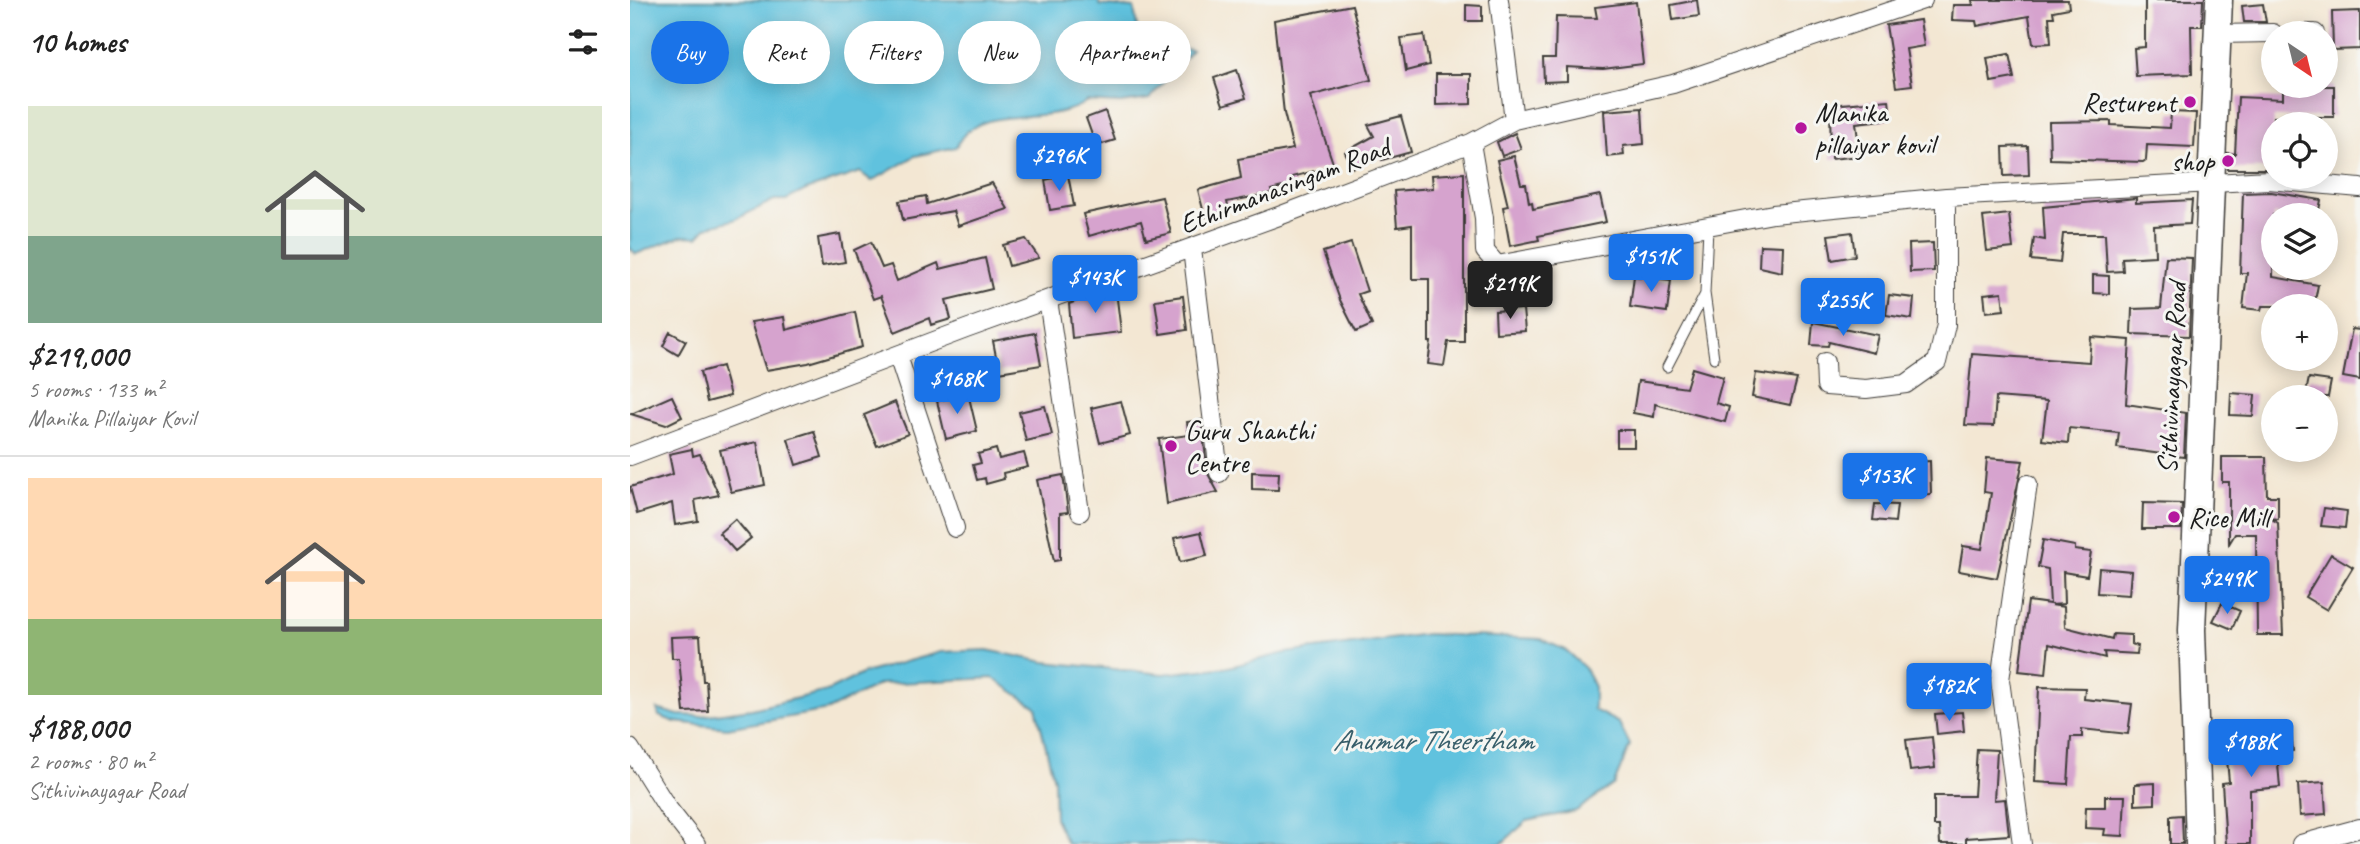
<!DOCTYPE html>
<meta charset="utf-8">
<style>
body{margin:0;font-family:Caveat,sans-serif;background:#f6f6f6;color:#222;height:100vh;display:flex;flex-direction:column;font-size:26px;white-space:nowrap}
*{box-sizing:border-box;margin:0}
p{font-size:23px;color:#767676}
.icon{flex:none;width:38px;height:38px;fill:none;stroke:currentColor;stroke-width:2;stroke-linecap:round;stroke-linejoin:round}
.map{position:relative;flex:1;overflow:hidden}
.drawer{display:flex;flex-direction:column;background:#fff;width:630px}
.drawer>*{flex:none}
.hud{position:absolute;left:21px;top:21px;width:665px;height:63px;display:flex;gap:14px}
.needle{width:46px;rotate:145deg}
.fabs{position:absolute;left:1631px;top:21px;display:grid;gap:14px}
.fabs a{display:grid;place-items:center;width:77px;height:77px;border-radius:50%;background:#fff;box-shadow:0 4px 18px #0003;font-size:35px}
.price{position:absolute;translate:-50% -60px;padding:0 16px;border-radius:7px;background:#1a73e8;color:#fff;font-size:23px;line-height:46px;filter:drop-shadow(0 2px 4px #0008)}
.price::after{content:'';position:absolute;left:50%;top:42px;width:21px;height:16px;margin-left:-10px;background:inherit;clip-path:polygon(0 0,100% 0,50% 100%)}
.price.active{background:#222;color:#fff}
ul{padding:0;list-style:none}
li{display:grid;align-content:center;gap:14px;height:371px;padding:0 28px}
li+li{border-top:2px solid #e0e0e0}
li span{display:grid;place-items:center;height:217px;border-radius:0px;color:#555}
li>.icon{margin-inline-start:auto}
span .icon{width:126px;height:126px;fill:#fffc;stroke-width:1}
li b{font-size:30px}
h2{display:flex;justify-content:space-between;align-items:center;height:84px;padding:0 28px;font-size:30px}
.tag{padding:0 24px;border-radius:32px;background:#fff;box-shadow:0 4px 18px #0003;font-size:24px;line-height:63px}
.tag.active{background:#1a73e8;color:#fff}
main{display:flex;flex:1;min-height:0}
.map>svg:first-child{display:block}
.water{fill:#60c2de;stroke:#3e6f7d;stroke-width:2}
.building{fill:#d6a3ce}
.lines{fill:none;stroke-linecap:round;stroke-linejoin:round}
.lane-casing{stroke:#3c3a37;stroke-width:11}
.street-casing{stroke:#3c3a37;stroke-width:20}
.secondary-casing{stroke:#3c3a37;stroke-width:29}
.lane{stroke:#fff;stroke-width:9}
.street{stroke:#fff;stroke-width:18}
.secondary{stroke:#fff;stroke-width:26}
.poi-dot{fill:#b5179e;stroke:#f6f6f2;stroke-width:2.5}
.labels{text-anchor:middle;stroke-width:6;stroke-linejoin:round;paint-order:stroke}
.poi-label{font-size:28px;fill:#1c1c1c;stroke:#f6f6f2;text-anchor:start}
.street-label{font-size:28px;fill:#1c1c1c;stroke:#f6f6f2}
.water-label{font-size:30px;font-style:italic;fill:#375e6a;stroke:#f6f6f2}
</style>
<main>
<section class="drawer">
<h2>10 homes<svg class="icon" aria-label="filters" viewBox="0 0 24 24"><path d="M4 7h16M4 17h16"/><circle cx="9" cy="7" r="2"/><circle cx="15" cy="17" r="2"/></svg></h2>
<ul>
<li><span style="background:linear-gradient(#dfe7d0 60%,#7fa58c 0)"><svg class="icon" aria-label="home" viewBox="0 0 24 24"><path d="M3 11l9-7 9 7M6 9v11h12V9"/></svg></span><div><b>$219,000</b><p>5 rooms · 133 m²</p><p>Manika Pillaiyar Kovil</p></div></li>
<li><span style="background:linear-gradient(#ffd9b3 65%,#8fb573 0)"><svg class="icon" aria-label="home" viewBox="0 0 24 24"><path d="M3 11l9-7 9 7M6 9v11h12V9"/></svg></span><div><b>$188,000</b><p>2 rooms · 80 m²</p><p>Sithivinayagar Road</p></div></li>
</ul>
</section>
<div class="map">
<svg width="1730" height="844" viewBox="0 0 1730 844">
<rect width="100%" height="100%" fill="#f6f6f2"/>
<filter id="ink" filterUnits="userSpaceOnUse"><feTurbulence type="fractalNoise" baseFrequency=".0143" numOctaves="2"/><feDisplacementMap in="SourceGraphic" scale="14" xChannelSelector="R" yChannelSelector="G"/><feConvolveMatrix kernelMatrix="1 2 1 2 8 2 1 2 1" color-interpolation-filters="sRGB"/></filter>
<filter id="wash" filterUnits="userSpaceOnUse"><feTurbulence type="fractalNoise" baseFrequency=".00686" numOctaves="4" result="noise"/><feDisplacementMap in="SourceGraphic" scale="28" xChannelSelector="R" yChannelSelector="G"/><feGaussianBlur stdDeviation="1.57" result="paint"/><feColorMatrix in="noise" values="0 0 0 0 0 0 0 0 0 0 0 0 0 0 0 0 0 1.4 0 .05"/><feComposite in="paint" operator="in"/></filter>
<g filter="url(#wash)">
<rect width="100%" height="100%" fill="#f3e7d3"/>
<path class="water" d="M 0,0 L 469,0 L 469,5 L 504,8 L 507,27 L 515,48 L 538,46 L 562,50 L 519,99 L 490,103 L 457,101 C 419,129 347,100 326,147 L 285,156 L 242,181 L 230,172 L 176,190 L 156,200 L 144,200 L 106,219 L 77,227 L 68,237 L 51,236 L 6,254 L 0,248 Z
M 797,634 L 911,639 L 935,650 L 955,668 L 964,687 L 964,710 L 989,723 L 1000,745 L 984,784 L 946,811 L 897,821 L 871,844 L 437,844 L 425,818 L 424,780 L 406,707 L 363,678 L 250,684 L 198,710 L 97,728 L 45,722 L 29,716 L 27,709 L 48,715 L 71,716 L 122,709 L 197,691 L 234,673 L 311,652 L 357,650 L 415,662 L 533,674 L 599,667 L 655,653 Z"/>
<g id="blocks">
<path class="building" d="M 1067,0 L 1069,16 L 1043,20 L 1041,5 Z
M 1342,0 L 1438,0 L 1439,8 L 1423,11 L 1424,17 L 1419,17 L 1421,43 L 1403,44 L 1399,16 L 1347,26 L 1346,21 L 1322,20 L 1323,5 L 1343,5 Z
M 1515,0 L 1573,0 L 1572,26 L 1561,26 L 1562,74 L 1506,76 L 1504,48 L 1515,47 Z
M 1006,2 L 1013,64 L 973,69 L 937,67 L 937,81 L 914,82 L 913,58 L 925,58 L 926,17 L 967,18 L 965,7 Z
M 1633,4 L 1636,22 L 1614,22 L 1612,6 Z
M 722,5 L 741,80 L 680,96 L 704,166 L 662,177 L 664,184 L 641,190 L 642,193 L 597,202 L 599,210 L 575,217 L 568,190 L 611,178 L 608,159 L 663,149 L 654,113 L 644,20 Z
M 836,5 L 852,6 L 852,21 L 836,21 Z
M 1730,11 L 1730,49 L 1703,50 L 1702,12 Z
M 1290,20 L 1294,46 L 1276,49 L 1282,85 L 1266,87 L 1256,25 Z
M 794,35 L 799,65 L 776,71 L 771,38 Z
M 1379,54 L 1384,78 L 1361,82 L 1357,58 Z
M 607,70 L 616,98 L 593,105 L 584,78 Z
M 806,74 L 841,74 L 841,104 L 806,105 Z
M 1653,86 L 1704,86 L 1704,117 L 1644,117 L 1642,169 L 1598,169 L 1598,153 L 1605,154 L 1608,97 L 1653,99 Z
M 1259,100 L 1261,119 L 1226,123 L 1230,156 L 1201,159 L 1200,105 Z
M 1012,108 L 1014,144 L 993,146 L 994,155 L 977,157 L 974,111 Z
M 475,111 L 485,140 L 466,146 L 456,118 Z
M 1541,112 L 1566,113 L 1564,147 L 1517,145 L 1516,160 L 1513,162 L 1420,159 L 1419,122 L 1481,121 L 1481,125 L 1540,128 Z
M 771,116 L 781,152 L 752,160 L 751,153 L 723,168 L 715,152 L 744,136 L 738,125 Z
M 885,133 L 891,149 L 872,156 L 867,142 Z
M 1398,146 L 1399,175 L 1374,176 L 1373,147 Z
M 884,156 L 891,184 L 896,184 L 899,203 L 902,202 L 903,209 L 970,195 L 976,222 L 908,236 L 909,240 L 880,246 L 873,207 L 878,206 L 867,160 Z
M 834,173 L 834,342 L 818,342 L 814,366 L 798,364 L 801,342 L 799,342 L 799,279 L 782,279 L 782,225 L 767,227 L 764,191 L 803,188 L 802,175 Z
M 438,175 L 444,206 L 420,210 L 415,180 Z
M 362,183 L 378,209 L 328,226 L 323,211 L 273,220 L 269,201 L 296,196 L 297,204 Z
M 1641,192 L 1691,200 L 1688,215 L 1643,215 L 1643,277 L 1688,285 L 1684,306 L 1632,306 L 1631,310 L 1613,308 L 1617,273 L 1610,273 L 1613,193 Z
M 532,197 L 541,233 L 516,239 L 511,221 L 459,236 L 453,214 Z
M 1506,198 L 1506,203 L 1562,200 L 1560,224 L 1524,226 L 1525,256 L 1492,258 L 1493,271 L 1477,272 L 1475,234 L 1433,234 L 1430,263 L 1401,260 L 1404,238 L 1415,240 L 1413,207 Z
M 1379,214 L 1383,248 L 1357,251 L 1353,217 Z
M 1222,232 L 1225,256 L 1202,260 L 1198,235 Z
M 210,234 L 215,262 L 192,266 L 188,238 Z
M 396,239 L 409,258 L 379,266 L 373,245 Z
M 241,242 L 252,268 L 261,265 L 267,281 L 308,263 L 310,269 L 355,258 L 362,289 L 316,300 L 321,319 L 301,325 L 299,318 L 265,332 L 251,296 L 243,299 L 224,250 Z
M 721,243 L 737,291 L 728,294 L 742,325 L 726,332 L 710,300 L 693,252 Z
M 1303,243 L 1304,271 L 1280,272 L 1279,244 Z
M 1130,245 L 1153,246 L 1152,272 L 1129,267 Z
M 1536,257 L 1562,258 L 1559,336 L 1501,334 L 1502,309 L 1531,308 Z
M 444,258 L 453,275 L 436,281 L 429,266 Z
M 1463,275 L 1479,276 L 1479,294 L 1463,293 Z
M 1004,276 L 1041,280 L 1037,312 L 1000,307 Z
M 486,291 L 491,332 L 442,338 L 439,304 L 471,292 Z
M 1372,292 L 1374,310 L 1356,312 L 1354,294 Z
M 1259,295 L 1284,298 L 1282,319 L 1256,315 Z
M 553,296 L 557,330 L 530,334 L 525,300 Z
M 893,309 L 895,331 L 866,333 L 865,311 Z
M 225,312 L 232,347 L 178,363 L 136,370 L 121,322 L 154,317 L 156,330 Z
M 1183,322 L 1248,335 L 1244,353 L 1199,342 L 1198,346 L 1181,345 Z
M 1722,329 L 1730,330 L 1730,380 L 1713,377 Z
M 40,332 L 56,341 L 48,355 L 33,346 Z
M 405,333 L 411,365 L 369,372 L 363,341 Z
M 1461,337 L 1500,340 L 1496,404 L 1556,413 L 1554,457 L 1487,448 L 1489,433 L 1439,428 L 1438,443 L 1412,440 L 1417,401 L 1366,397 L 1364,426 L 1335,425 L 1342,354 L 1459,362 Z
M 92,366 L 100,396 L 77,402 L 70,372 Z
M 1062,368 L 1093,377 L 1086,403 L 1099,407 L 1095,422 L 1025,404 L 1024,417 L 1003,413 L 1008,381 L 1056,388 Z
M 1126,373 L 1167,379 L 1160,405 L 1122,397 Z
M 1679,378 L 1701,381 L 1698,397 L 1675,397 Z
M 338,393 L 347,431 L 316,439 L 307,401 Z
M 1601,393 L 1625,395 L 1623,416 L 1600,415 Z
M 42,396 L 52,417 L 36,425 L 1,414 Z
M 491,401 L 500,435 L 470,443 L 461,408 Z
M 265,402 L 278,434 L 247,446 L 234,415 Z
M 415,406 L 422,435 L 396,441 L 389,412 Z
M 571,420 L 578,474 L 588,492 L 537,504 L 529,439 L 559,435 L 557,422 Z
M 987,430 L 1004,430 L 1004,447 L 987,447 Z
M 184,431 L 192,457 L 166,465 L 158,439 Z
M 127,442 L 135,485 L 101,492 L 90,450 Z
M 62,449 L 63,456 L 70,454 L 89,495 L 65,500 L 68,521 L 45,525 L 42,503 L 7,514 L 0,487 L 43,474 L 39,454 Z
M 366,449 L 369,459 L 394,453 L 398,467 L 373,473 L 374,479 L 356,484 L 355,478 L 347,480 L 343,465 L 351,463 L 348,454 Z
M 1592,457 L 1636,457 L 1637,496 L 1648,496 L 1648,519 L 1640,518 L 1648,523 L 1653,635 L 1627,635 L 1626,534 L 1605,534 L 1599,544 L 1599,482 L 1592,482 Z
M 1357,458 L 1393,461 L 1367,578 L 1329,571 L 1333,546 L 1352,549 L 1361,493 L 1354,492 Z
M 1300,461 L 1301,494 L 1274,495 L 1272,463 Z
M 622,472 L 649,473 L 648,490 L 622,489 Z
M 433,475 L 438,512 L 430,513 L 430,560 L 424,561 L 407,480 Z
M 1513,503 L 1552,504 L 1551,529 L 1512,529 Z
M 1245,504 L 1267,505 L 1265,522 L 1243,520 Z
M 1694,508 L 1717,511 L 1715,528 L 1691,526 Z
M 105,519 L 121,538 L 105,551 L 89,533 Z
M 571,532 L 577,556 L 550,562 L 544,538 Z
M 1413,540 L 1445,546 L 1445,550 L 1461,552 L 1457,576 L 1433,572 L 1434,604 L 1421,605 L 1434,607 L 1435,627 L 1482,639 L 1483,634 L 1501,635 L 1501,644 L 1508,646 L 1507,654 L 1474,652 L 1475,658 L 1419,644 L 1416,674 L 1389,671 L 1398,601 L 1420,604 L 1418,569 L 1408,567 Z
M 1701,554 L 1723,567 L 1697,610 L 1675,597 Z
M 1469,568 L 1501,571 L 1499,595 L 1467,593 Z
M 1592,603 L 1610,611 L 1602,629 L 1583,621 Z
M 70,636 L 73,681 L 76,681 L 78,711 L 54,712 L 49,658 L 42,658 L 41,637 Z
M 1409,687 L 1455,688 L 1454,699 L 1502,704 L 1498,734 L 1452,729 L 1452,737 L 1441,737 L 1438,784 L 1405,782 Z
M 1332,712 L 1334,731 L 1307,734 L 1305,714 Z
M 1660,726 L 1663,751 L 1647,753 L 1650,787 L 1620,790 L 1620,844 L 1596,844 L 1592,783 L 1599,782 L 1596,748 L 1629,745 L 1627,730 Z
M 1302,737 L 1305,768 L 1280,771 L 1276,740 Z
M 1347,749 L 1367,750 L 1364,800 L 1375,799 L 1379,835 L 1336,838 L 1336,844 L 1310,844 L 1309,826 L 1304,826 L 1304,796 L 1344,796 Z
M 1694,782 L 1696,814 L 1670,816 L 1668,784 Z
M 1525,783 L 1525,804 L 1505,805 L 1505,784 Z
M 1475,796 L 1495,796 L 1493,836 L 1474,835 L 1475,829 L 1455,828 L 1456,807 L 1475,807 Z
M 1552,815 L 1553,844 L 1540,844 L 1540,816 Z"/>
</g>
</g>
<g filter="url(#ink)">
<use href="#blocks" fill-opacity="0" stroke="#3c3a37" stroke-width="2"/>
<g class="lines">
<g class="lane-casing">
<path id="lane" d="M 1078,228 L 1075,293 L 1084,358
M 1037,367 L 1075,294"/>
</g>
<g class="street-casing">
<path id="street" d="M 869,0 L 884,120
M 1673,33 L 1685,33
M 1587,34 L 1643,33
M 841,143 L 854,218 L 855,251 L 867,265 L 1143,214 L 1316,197 L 1639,180 L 1730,188
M 562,249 L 589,473
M 418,300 L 450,512
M 268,356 L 325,528
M 1195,362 L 1196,386 L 1236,389 L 1276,384 L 1307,362 L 1316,325 L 1316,197
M 0,456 L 336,329 L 649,216 L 841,143 L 884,120 L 1043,84 L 1293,0
M 0,748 L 37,807 L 66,844
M 1392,844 L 1370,680 L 1398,484
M 1671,844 L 1730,828"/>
</g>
<g class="secondary-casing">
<path id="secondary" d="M 1569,844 L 1562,630 L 1589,0"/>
</g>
<use href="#lane" class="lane"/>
<use href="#street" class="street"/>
<use href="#secondary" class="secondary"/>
</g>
</g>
<g class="poi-dot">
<circle cx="1560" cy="102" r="7"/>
<circle cx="1171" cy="128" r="7"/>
<circle cx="1598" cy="161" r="7"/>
<circle cx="541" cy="446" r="7"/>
<circle cx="1544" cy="517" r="7"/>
</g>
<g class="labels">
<g class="poi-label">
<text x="1546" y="112" text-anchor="end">Resturent</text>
<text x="1185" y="122">Manika<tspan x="1185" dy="32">pillaiyar kovil</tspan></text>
<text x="1584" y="171" text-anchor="end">shop</text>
<text x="555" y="440">Guru Shanthi<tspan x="555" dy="32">Centre</tspan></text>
<text x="1558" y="527">Rice Mill</text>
</g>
<g class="street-label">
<text transform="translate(654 185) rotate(-21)" y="10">Ethirmanasingam Road</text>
<text transform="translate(1541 378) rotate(-87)" y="10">Sithivinayagar Road</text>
</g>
<g class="water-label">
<text x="803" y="750">Anumar Theertham</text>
</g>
</g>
</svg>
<div class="fabs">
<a><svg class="needle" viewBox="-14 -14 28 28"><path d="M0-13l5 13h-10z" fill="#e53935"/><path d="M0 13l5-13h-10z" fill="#767676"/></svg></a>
<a><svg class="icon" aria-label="locate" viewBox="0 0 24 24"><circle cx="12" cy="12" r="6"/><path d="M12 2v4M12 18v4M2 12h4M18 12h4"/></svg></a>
<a><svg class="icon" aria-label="layers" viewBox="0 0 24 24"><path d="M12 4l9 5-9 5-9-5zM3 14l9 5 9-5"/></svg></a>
<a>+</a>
<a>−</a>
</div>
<b class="price" style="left:429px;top:193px">$296K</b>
<b class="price" style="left:1021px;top:294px">$151K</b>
<b class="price" style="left:465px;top:315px">$143K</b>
<b class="price active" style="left:880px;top:321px">$219K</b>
<b class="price" style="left:1213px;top:338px">$255K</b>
<b class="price" style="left:327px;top:416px">$168K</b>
<b class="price" style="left:1255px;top:513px">$153K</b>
<b class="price" style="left:1597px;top:616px">$249K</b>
<b class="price" style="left:1319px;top:723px">$182K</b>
<b class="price" style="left:1621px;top:779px">$188K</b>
<div class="hud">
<a class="tag active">Buy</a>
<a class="tag">Rent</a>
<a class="tag">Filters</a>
<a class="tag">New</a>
<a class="tag">Apartment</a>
</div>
</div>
</main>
